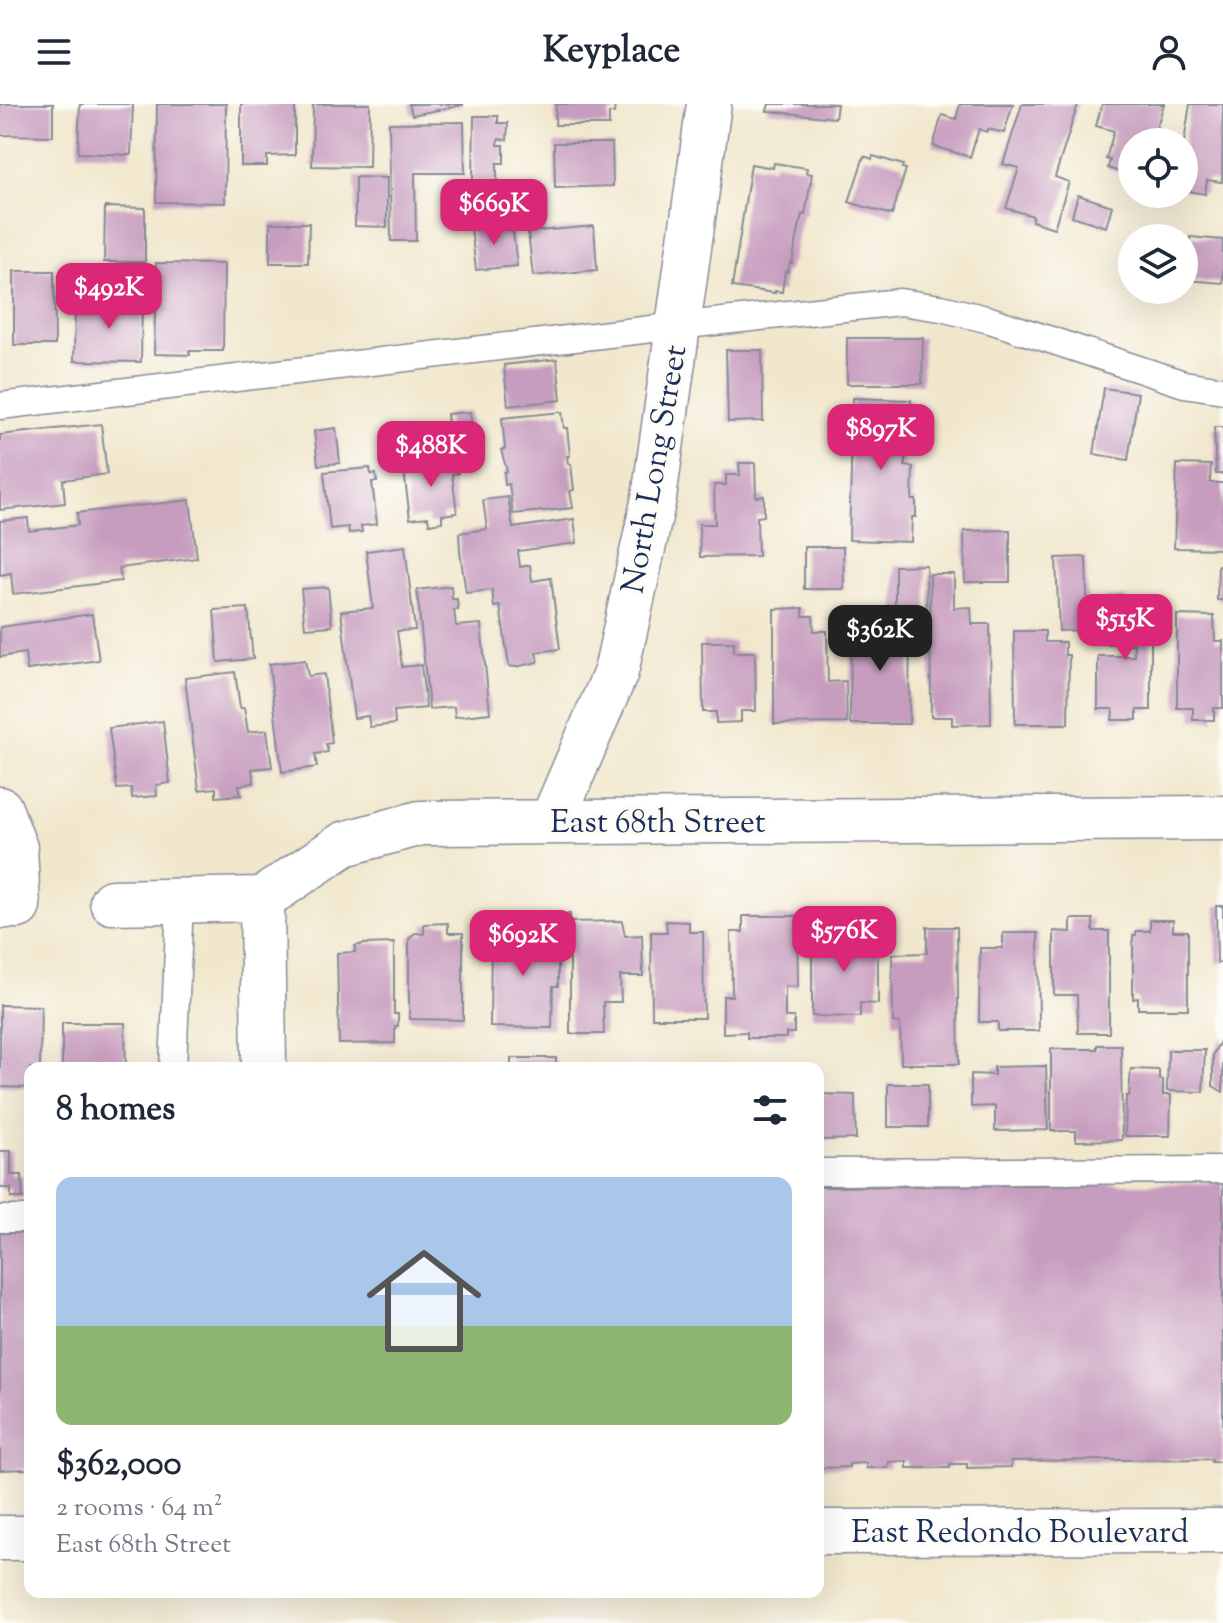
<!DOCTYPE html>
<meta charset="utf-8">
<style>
body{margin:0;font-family:"Sorts Mill Goudy",serif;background:#f6f6f7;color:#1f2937;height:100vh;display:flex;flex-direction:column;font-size:30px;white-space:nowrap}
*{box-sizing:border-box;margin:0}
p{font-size:26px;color:#747a83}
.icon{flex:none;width:44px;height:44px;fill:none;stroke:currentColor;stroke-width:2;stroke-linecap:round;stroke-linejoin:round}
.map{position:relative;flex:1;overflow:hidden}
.details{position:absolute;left:24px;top:958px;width:800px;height:536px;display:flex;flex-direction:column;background:#fff;border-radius:16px;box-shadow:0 8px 32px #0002}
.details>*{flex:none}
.buttons{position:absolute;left:1118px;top:24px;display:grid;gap:16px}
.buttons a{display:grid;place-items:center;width:80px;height:80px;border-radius:50%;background:#fff;box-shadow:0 8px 32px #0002;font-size:40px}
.price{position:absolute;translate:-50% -68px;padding:0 18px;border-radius:16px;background:#db2777;color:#fff;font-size:26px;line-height:52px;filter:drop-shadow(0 2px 4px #0008)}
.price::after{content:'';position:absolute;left:50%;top:48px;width:24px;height:18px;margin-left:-12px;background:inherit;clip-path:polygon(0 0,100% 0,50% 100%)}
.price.on{background:#222;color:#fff}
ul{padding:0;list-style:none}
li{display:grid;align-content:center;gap:16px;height:424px;padding:0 32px}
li+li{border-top:2px solid #e0e1e3}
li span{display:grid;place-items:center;height:248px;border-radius:16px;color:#555}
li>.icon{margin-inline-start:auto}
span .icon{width:144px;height:144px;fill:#fffc;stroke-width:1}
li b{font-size:34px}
h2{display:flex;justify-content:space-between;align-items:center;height:96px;padding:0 32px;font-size:34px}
header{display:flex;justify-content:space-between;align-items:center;height:104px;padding:0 32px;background:#fff;font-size:36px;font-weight:800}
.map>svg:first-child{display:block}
.building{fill:#c79dbf}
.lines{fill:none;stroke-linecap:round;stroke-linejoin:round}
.lane-casing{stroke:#868b96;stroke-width:29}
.street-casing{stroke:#868b96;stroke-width:47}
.lane{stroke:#fff;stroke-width:26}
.street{stroke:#fff;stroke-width:44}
.labels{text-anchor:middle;stroke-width:8;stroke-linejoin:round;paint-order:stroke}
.street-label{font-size:32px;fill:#1b2f5e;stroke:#fdfcf7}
</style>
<header><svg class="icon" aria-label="menu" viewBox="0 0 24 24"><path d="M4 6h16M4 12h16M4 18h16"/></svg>Keyplace<svg class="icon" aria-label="person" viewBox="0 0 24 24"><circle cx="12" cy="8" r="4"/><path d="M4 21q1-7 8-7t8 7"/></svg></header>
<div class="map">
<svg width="1223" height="1519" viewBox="0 0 1223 1519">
<rect width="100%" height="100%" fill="#fdfcf7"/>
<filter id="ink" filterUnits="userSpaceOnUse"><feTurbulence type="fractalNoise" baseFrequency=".0125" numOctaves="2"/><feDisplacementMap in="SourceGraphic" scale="16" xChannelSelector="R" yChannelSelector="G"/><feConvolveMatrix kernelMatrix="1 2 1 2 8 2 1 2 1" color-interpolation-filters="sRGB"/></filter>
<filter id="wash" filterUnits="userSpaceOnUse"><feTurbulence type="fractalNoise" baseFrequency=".006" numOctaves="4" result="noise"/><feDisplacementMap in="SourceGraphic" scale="32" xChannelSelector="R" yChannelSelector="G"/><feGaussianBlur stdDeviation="1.8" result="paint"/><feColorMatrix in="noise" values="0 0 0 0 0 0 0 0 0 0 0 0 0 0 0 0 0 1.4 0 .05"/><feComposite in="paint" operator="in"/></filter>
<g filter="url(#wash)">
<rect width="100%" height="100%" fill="#f1e7cd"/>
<g id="blocks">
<path class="building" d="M 0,0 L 53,0 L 53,32 L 0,31 Z
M 80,0 L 133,0 L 131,51 L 78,49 Z
M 157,0 L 226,0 L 225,99 L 156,98 Z
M 241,0 L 295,0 L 295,51 L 267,52 L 267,62 L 241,62 Z
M 313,0 L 370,0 L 369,63 L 312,62 Z
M 409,0 L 463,0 L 463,1 L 412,11 Z
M 556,0 L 615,0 L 614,9 L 609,9 L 609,21 L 555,21 Z
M 769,0 L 837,0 L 835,14 L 767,7 Z
M 960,0 L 1013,0 L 1004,29 L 988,25 L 987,28 L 979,25 L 970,53 L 933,42 L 942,11 L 956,15 Z
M 1022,0 L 1078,0 L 1055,73 L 1069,78 L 1054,124 L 1032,117 L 1033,112 L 1006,104 L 1019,64 L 1003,60 Z
M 1102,0 L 1164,0 L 1152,38 L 1132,38 L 1132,63 L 1128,62 L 1125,70 L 1108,64 L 1110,56 L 1106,55 L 1114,27 L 1096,22 Z
M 1190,0 L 1223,0 L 1222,78 L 1207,76 L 1205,90 L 1184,86 L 1184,38 Z
M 474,12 L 498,12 L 498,19 L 508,19 L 507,36 L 498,35 L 498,41 L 504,41 L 504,59 L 497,59 L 497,77 L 473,77 Z
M 464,18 L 465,69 L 415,69 L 416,137 L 391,137 L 389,19 Z
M 554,39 L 612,39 L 613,82 L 555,84 Z
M 864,52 L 872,55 L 873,52 L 903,61 L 902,64 L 906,65 L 892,111 L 849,98 Z
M 774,59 L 807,64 L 806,69 L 812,70 L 805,111 L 802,110 L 792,159 L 790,158 L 788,168 L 785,167 L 782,188 L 775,187 L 775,189 L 732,183 L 751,60 L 773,64 Z
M 355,73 L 387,74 L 387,123 L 355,122 Z
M 1078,91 L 1112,102 L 1106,123 L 1072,112 Z
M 105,103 L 145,104 L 145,158 L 104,158 Z
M 270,119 L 309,119 L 308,159 L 270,159 Z
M 512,119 L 517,162 L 476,166 L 471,124 Z
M 594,122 L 597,166 L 533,172 L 528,128 Z
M 1190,133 L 1223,136 L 1223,179 L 1186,176 Z
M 156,159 L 224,160 L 223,247 L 189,247 L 190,251 L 154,250 Z
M 14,167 L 54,167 L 55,241 L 14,241 Z
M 112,192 L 142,193 L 141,258 L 74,257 L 75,199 L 111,199 Z
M 847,234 L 923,234 L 922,280 L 847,280 Z
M 726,246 L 762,246 L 763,317 L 728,318 Z
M 557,255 L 561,296 L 508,302 L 504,261 Z
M 1104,284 L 1138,289 L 1128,356 L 1094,350 Z
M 853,294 L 911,296 L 910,317 L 906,317 L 905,362 L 913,363 L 912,396 L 916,396 L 916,413 L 912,413 L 911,438 L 849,436 Z
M 470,308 L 475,346 L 451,349 L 447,310 Z
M 562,308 L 564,324 L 567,324 L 570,352 L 567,352 L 568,360 L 571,360 L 574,386 L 570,387 L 573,404 L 513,410 L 509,380 L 505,381 L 504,368 L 507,367 L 501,346 L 505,345 L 502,314 Z
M 101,320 L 107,370 L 63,376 L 65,399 L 0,406 L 0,331 Z
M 1214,323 L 1223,323 L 1223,370 L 1216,370 Z
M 336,324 L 340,359 L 318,361 L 314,327 Z
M 451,354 L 452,361 L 457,361 L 458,369 L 452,370 L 457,409 L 442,411 L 442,418 L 429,420 L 428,413 L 410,415 L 403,359 Z
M 739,359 L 755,359 L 756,393 L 764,392 L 764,412 L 757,413 L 758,452 L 700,453 L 699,420 L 715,420 L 714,381 L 726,381 L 726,371 L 740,371 Z
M 1177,360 L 1211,361 L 1210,379 L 1223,379 L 1223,445 L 1174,444 Z
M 370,364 L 371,370 L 376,370 L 377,378 L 372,378 L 377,420 L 361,422 L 362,428 L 349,429 L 348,423 L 330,425 L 324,368 Z
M 508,393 L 513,424 L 574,415 L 577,439 L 518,447 L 520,463 L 530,461 L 532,477 L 551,474 L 560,545 L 536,548 L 538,558 L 516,563 L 509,562 L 500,502 L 494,503 L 492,486 L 466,489 L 460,448 L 459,429 L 487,425 L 483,396 Z
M 190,396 L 197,454 L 119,464 L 121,477 L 13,490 L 11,469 L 0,471 L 0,417 L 28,414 L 29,427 L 78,421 L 77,409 Z
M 1010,426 L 1010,478 L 965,478 L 964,427 Z
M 405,442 L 415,526 L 397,527 L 402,563 L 421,561 L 426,604 L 394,607 L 395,620 L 370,623 L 368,612 L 354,614 L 341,507 L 373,504 L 366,447 Z
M 804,443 L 843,443 L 844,485 L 804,485 Z
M 1086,453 L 1088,526 L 1059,527 L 1056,454 Z
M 926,461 L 927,509 L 895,509 L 895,462 Z
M 1218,461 L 1223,461 L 1223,496 L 1217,496 Z
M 930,470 L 954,470 L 954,504 L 971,503 L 972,520 L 990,520 L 991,620 L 952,621 L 952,613 L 931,613 Z
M 451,482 L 452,495 L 457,495 L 458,506 L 454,506 L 456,522 L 481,520 L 490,609 L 455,613 L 454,603 L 429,605 L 417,486 Z
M 328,483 L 332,522 L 305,524 L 301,485 Z
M 1104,494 L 1126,494 L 1126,510 L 1151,510 L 1151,606 L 1137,606 L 1137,616 L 1112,616 L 1113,605 L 1098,605 L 1098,552 L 1134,552 L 1134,540 L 1097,540 L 1098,511 L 1104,511 Z
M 248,504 L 253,555 L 218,558 L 214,506 Z
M 803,504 L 803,512 L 813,512 L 814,527 L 827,527 L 828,578 L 846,577 L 847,619 L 774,620 L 774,505 Z
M 92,510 L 99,556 L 27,566 L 25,549 L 0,553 L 0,523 Z
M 1177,511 L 1214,512 L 1215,537 L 1223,537 L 1223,604 L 1214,604 L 1214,616 L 1193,616 L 1193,604 L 1177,604 Z
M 879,516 L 900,516 L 901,520 L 910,521 L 909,620 L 850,620 L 851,520 L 879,521 Z
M 1014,527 L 1045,527 L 1045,538 L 1065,538 L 1065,551 L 1069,551 L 1068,620 L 1015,620 Z
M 702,538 L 734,538 L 734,548 L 755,548 L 756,607 L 741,607 L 741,618 L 716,619 L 716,608 L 703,608 Z
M 305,556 L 308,572 L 324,570 L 332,639 L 326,640 L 328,648 L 315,650 L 317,663 L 282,668 L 269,560 Z
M 235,568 L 240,604 L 244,604 L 248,628 L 267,626 L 272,663 L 252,665 L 254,679 L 239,681 L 241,691 L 216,693 L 216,684 L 199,686 L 185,574 Z
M 163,617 L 170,679 L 156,681 L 157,692 L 132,694 L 131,684 L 117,685 L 109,624 Z
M 1216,802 L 1223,802 L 1223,859 L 1217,859 Z
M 560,810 L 570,810 L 570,818 L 622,817 L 625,832 L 642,831 L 643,872 L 620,872 L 621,898 L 603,898 L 604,930 L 570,930 L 570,837 L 560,837 Z
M 743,812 L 797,812 L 798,883 L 785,882 L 785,913 L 794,913 L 794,929 L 786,929 L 786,934 L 747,934 L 747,928 L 723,929 L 723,892 L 732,892 L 731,828 L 743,828 Z
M 1071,815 L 1093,815 L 1093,827 L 1109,827 L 1109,929 L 1078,929 L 1077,891 L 1054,891 L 1054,827 L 1071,828 Z
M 1150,816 L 1173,816 L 1173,827 L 1188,827 L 1188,905 L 1138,905 L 1138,894 L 1133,895 L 1133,831 L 1136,831 L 1136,827 L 1150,827 Z
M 666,817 L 689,818 L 689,828 L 703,828 L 704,914 L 652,914 L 651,828 L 667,828 Z
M 506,818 L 529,818 L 529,831 L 558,832 L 558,882 L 553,882 L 552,924 L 490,923 L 491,830 L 506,831 Z
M 448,819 L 448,829 L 463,829 L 463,916 L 409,915 L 409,835 L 415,829 L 424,830 L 424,820 Z
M 927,823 L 957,823 L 959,960 L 901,960 L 900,919 L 893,918 L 892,850 L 927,849 Z
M 1003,829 L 1038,829 L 1039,927 L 998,927 L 998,918 L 979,918 L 980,844 L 1003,844 Z
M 812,830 L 878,831 L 878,900 L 860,899 L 860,913 L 812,912 Z
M 394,839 L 394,910 L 398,910 L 398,922 L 395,922 L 395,939 L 339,940 L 337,849 L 355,848 L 355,842 L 363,840 Z
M 0,901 L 41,902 L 40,964 L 30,964 L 30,984 L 0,983 Z
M 62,919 L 125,919 L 126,964 L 62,964 Z
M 1223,932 L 1223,988 L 1213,982 L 1213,950 Z
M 1097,941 L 1121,941 L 1122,1036 L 1076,1037 L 1076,1027 L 1051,1027 L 1051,945 L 1097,945 Z
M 1168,946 L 1205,946 L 1203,988 L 1167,987 Z
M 511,954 L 556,954 L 556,964 L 511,964 Z
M 1046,962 L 1048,1026 L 995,1027 L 995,1002 L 971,1003 L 971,970 L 994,971 L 994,963 Z
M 1131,965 L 1159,966 L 1159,975 L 1163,976 L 1163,991 L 1171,991 L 1170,1032 L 1125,1032 L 1126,992 L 1129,992 Z
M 888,980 L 928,980 L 928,1023 L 888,1023 Z
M 818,990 L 855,991 L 856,1035 L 818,1036 Z
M 0,1047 L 11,1047 L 11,1071 L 22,1071 L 23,1094 L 11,1094 L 11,1084 L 0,1084 Z
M 1223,1079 L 1223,1358 L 1211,1358 L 1212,1355 L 1011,1357 L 1011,1363 L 967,1364 L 967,1360 L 950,1360 L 950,1364 L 907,1364 L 907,1357 L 889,1358 L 888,1364 L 866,1364 L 866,1359 L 849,1360 L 849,1363 L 818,1364 L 818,1083 Z
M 0,1129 L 30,1129 L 30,1365 L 0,1366 Z"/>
</g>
</g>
<g filter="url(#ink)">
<use href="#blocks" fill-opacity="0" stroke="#868b96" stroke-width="2"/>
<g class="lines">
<g class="lane-casing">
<path id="lane" d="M 0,302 L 677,222 L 900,198 L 941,204 L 990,216 L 1184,280 L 1223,286
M 173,964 L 180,797
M 818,1068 L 1223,1066
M 0,1115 L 30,1115"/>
</g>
<g class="street-casing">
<path id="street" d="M 0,705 L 15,744 L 18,802 L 0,802
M 552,717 L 616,568 L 654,394 L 709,0
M 262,795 L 264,964
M 112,798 L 262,795 L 344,740 L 420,719 L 1223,714
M 818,1428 L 1223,1427
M 0,1434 L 30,1434"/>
</g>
<use href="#lane" class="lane"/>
<use href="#street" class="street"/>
</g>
</g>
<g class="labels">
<g class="street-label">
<text transform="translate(653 365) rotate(-80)" y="11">North Long Street</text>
<text x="658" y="728">East 68th Street</text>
<text x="1020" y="1438">East Redondo Boulevard</text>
</g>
</g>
</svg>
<div class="buttons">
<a><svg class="icon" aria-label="locate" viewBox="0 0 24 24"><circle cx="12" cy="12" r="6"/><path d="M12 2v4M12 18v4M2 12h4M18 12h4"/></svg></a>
<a><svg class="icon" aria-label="layers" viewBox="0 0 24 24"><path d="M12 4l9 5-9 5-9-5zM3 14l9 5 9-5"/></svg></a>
</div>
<b class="price" style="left:494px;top:143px">$669K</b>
<b class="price" style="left:109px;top:227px">$492K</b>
<b class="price" style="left:881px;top:368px">$897K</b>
<b class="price" style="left:431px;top:385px">$488K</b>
<b class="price" style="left:1125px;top:558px">$515K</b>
<b class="price on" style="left:880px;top:569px">$362K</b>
<b class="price" style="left:844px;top:870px">$576K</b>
<b class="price" style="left:523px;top:874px">$692K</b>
<section class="details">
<h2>8 homes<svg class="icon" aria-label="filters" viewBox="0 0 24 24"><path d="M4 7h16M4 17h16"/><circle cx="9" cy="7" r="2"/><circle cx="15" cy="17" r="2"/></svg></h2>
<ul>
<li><span style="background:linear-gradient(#a9c7e8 60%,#8fb573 0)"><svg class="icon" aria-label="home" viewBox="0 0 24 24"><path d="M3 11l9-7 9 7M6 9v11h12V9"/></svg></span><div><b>$362,000</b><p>2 rooms · 64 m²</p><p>East 68th Street</p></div></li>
</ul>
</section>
</div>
